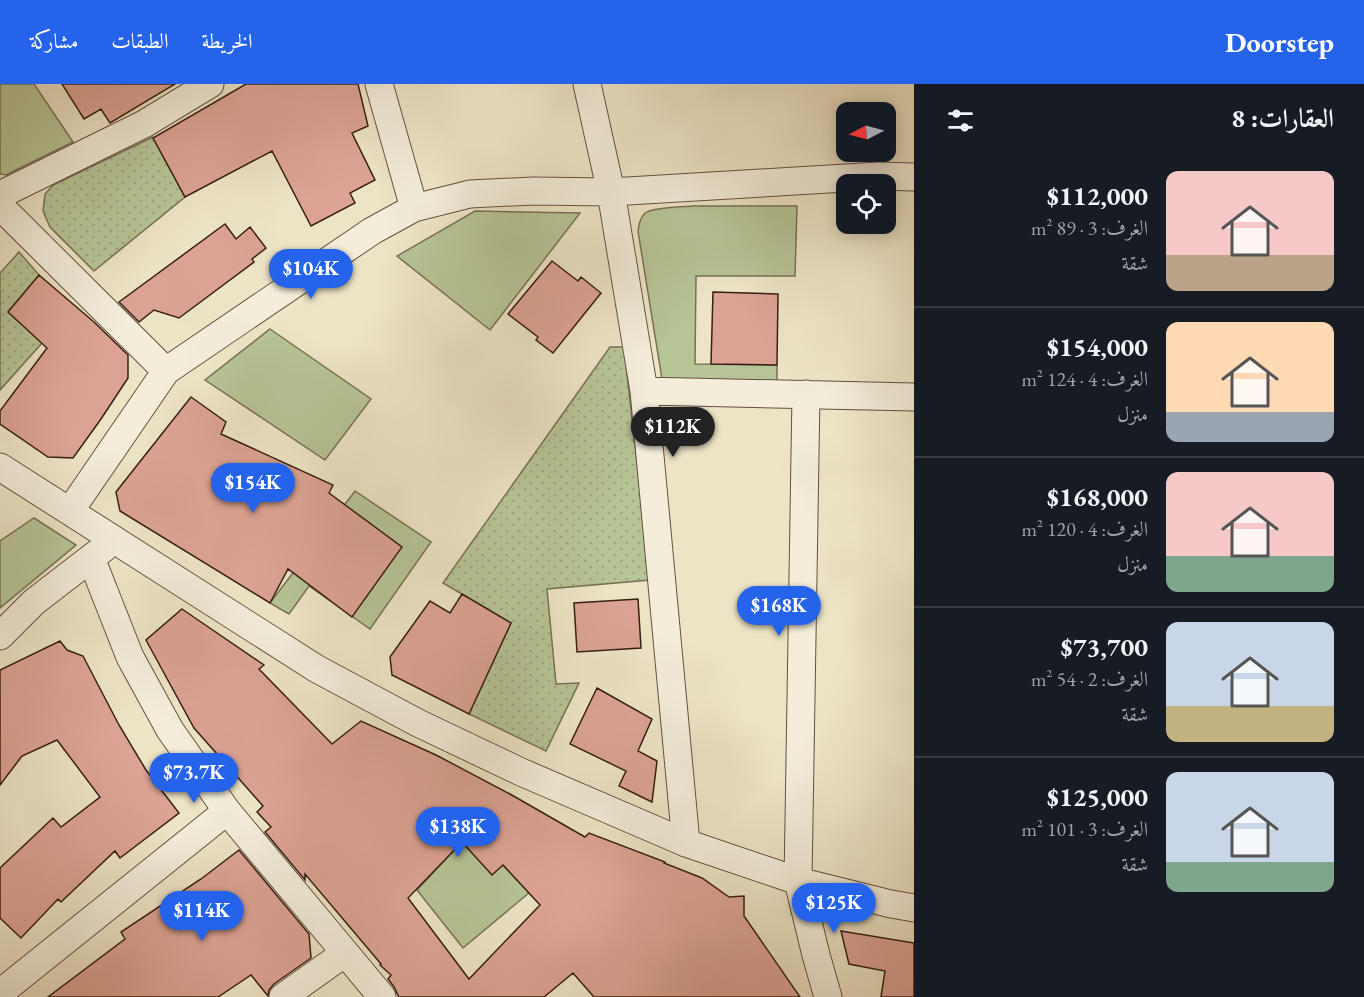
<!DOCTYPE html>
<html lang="ar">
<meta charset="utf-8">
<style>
body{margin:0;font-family:"EB Garamond",Amiri,serif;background:#20242c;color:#f1f3f6;direction:rtl;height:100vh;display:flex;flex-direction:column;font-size:22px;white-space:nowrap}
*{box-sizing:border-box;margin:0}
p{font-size:20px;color:#9ea1a6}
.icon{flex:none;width:33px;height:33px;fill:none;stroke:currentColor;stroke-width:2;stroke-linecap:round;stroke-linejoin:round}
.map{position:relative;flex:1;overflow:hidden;direction:ltr}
.drawer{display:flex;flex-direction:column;background:#171b24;width:450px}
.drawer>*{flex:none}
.needle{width:39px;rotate:264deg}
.controls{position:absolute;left:836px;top:18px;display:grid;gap:12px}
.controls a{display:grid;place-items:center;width:60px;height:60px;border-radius:12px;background:#171b24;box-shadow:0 3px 15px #0003;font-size:30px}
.price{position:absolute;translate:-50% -51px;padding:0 14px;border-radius:21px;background:#2563eb;color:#fff;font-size:20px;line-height:39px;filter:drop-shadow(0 2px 3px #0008)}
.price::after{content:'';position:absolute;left:50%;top:36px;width:18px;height:14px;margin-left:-9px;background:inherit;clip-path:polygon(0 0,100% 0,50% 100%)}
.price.on{background:#222;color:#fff}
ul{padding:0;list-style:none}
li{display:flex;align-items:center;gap:18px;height:150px;padding:0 30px}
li+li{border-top:2px solid #363941}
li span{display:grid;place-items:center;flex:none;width:168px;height:120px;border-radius:12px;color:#555}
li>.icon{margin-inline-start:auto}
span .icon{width:72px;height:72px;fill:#fffc;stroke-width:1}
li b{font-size:26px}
h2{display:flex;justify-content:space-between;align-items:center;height:72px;padding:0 30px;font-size:26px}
header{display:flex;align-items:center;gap:36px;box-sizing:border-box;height:84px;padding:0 30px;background:#2563eb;color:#fff}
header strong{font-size:28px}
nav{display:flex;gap:33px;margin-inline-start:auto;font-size:21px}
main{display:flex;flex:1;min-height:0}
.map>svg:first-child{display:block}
.grass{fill:url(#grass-dots);stroke:#777154;stroke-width:1.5}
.garden{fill:#b7c496;stroke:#777154;stroke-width:1.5}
.building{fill:#dca394;stroke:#371e13;stroke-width:1.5;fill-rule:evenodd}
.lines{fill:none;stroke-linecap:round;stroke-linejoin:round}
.street-casing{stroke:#645040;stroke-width:29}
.street{stroke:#f3edda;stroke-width:27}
</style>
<header>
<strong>Doorstep</strong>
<nav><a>الخريطة</a><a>الطبقات</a><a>مشاركة</a></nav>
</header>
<main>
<section class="drawer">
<h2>العقارات: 8<svg class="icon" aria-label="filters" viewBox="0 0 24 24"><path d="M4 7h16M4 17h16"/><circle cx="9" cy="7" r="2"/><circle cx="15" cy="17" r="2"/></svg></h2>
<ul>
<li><span style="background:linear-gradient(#f6c9c9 70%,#b9a48a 0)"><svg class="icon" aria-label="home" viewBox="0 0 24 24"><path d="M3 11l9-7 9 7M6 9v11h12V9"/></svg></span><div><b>$112,000</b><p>الغرف: 3 · 89 m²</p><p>شقة</p></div></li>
<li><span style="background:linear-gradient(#ffd9b3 75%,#9aa5b1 0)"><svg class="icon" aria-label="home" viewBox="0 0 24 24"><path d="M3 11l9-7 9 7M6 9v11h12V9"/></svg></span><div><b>$154,000</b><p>الغرف: 4 · 124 m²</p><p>منزل</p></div></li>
<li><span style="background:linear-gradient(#f6c9c9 70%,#7fa58c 0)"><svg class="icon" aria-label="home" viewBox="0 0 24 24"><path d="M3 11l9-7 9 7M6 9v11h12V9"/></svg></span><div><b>$168,000</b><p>الغرف: 4 · 120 m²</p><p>منزل</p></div></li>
<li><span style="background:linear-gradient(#c9d6e8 70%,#c2b280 0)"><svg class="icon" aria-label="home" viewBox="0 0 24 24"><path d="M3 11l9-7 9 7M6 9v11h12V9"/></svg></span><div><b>$73,700</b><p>الغرف: 2 · 54 m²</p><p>شقة</p></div></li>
<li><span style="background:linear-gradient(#c9d6e8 75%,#7fa58c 0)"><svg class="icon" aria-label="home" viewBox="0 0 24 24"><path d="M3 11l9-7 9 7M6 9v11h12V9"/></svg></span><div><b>$125,000</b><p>الغرف: 3 · 101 m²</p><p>شقة</p></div></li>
</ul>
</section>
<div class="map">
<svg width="914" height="913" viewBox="0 0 914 913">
<defs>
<pattern id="grass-dots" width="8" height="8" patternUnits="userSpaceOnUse" patternTransform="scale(1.5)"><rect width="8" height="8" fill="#b7c496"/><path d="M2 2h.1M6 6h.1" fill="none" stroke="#9ea880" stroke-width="1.8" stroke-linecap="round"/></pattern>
</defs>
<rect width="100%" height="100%" fill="#ede4c6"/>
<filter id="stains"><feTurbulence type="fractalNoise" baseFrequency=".00333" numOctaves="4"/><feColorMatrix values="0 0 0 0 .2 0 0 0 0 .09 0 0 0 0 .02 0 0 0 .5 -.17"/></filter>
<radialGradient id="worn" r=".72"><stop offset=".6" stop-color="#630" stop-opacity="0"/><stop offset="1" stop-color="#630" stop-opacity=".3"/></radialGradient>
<path class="grass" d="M 153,53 L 185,113 L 94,187 L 50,143 L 43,127 L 45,110 L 53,101 Z
M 19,168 L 39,191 L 8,228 L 42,259 L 0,306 L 0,189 Z
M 610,263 L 624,263 L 650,496 L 547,505 L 556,600 L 579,599 L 546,667 L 469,630 L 511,539 L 443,499 Z"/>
<path class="garden" d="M 0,0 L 34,0 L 73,58 L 6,91 L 0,90 Z
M 694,122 L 797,122 L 795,192 L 696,192 L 695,280 L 777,281 L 777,298 L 662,295 L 638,147 C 639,140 640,134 645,129 C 654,123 683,123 694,122 Z
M 475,127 L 580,129 L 490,246 L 397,172 Z
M 270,245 L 371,315 L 325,376 L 205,296 Z
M 355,407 L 431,458 L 370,545 L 309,502 L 289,530 L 270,519 Z
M 34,434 L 76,461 L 0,524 L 0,457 Z
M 462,758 L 492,790 L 503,781 L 517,796 L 536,803 L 463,864 L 417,806 Z"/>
<path class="building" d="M 62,0 L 175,0 L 110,39 L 101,25 L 84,35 Z
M 246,0 L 358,0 L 368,42 L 352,49 L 375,96 L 350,109 L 355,119 L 311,142 L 272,67 L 185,113 L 153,54 Z
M 225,140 L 236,155 L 250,143 L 266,164 L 252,175 L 254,178 L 179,234 L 154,226 L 139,238 L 119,218 Z
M 552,177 L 578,197 L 581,193 L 601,209 L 553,269 L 536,256 L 538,253 L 508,230 Z
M 39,191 L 94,238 L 128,271 L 128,294 L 101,335 L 73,374 L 48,373 L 0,340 L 0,327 L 47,264 L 8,228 Z
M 713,208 L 778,210 L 777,281 L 711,280 Z
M 191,313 L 226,338 L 221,350 L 333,401 L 329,409 L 402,463 L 352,533 L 288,485 L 270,519 L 120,427 L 116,408 Z
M 462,510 L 511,539 L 469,630 L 392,591 L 390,573 L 430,517 L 450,529 Z
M 638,515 L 641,564 L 577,568 L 574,519 Z
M 182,525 L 264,581 L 259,585 L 332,660 L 361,637 L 436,671 L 510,710 L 585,753 L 589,749 L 665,778 L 664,779 L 702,794 L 729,813 L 744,812 L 744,832 L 800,913 L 594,913 L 573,889 L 544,913 L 399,913 L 394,903 L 388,895 L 391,891 L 380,881 L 381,880 L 305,790 L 305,796 L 265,748 L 271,743 L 257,728 L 263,722 L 194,644 L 146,556 ZM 462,758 L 492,791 L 503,781 L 540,821 L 469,895 L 408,814 Z
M 60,557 L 67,566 L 83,572 L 119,641 L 146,686 L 179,729 L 120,774 L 115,767 L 61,818 L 58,815 L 21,854 L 0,834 L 0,784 L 53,734 L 61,743 L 100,713 L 57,656 L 22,672 L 0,701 L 0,586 Z
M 597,604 L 652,635 L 638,667 L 657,677 L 652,718 L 619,702 L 626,687 L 570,660 Z
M 239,766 L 309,850 L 311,874 L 274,900 L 269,906 L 268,912 L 251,891 L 218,913 L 48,913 L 125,855 L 121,848 L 201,795 Z
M 841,847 L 914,859 L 914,913 L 881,913 L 885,887 L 849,880 Z"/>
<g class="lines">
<g class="street-casing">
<path id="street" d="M 379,0 L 414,124
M 587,0 L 611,108 L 644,307 L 686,759
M 0,111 L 144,40 L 210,0
M 0,122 L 166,287
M 644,307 L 914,313
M 806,310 L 798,797 L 816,871 L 828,913
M 0,383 L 317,585 L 418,639 L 521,688 L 686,759 L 798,797 L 891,820 L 914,824
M 70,427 L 166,287 L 372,147 L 414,124 L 470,110 L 533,107 L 611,108 L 879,92 L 914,93
M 91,474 L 130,573 L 170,646 L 227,727 L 382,913
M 0,552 L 34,518 L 104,464
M 0,909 L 227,727
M 283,913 L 345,869"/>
</g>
<use href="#street" class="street"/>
</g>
<rect width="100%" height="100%" filter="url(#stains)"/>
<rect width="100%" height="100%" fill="url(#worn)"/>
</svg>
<div class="controls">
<a><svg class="needle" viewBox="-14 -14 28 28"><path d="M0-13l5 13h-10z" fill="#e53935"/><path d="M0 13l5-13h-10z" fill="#9ea1a6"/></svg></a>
<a><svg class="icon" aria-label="locate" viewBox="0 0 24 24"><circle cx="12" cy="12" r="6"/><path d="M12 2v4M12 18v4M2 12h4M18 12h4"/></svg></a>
</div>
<b class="price" style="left:311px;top:216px">$104K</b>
<b class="price on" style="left:673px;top:374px">$112K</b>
<b class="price" style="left:253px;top:430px">$154K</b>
<b class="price" style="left:779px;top:553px">$168K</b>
<b class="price" style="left:194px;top:720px">$73.7K</b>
<b class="price" style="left:458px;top:774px">$138K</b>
<b class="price" style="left:834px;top:850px">$125K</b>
<b class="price" style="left:202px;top:858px">$114K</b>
</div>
</main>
